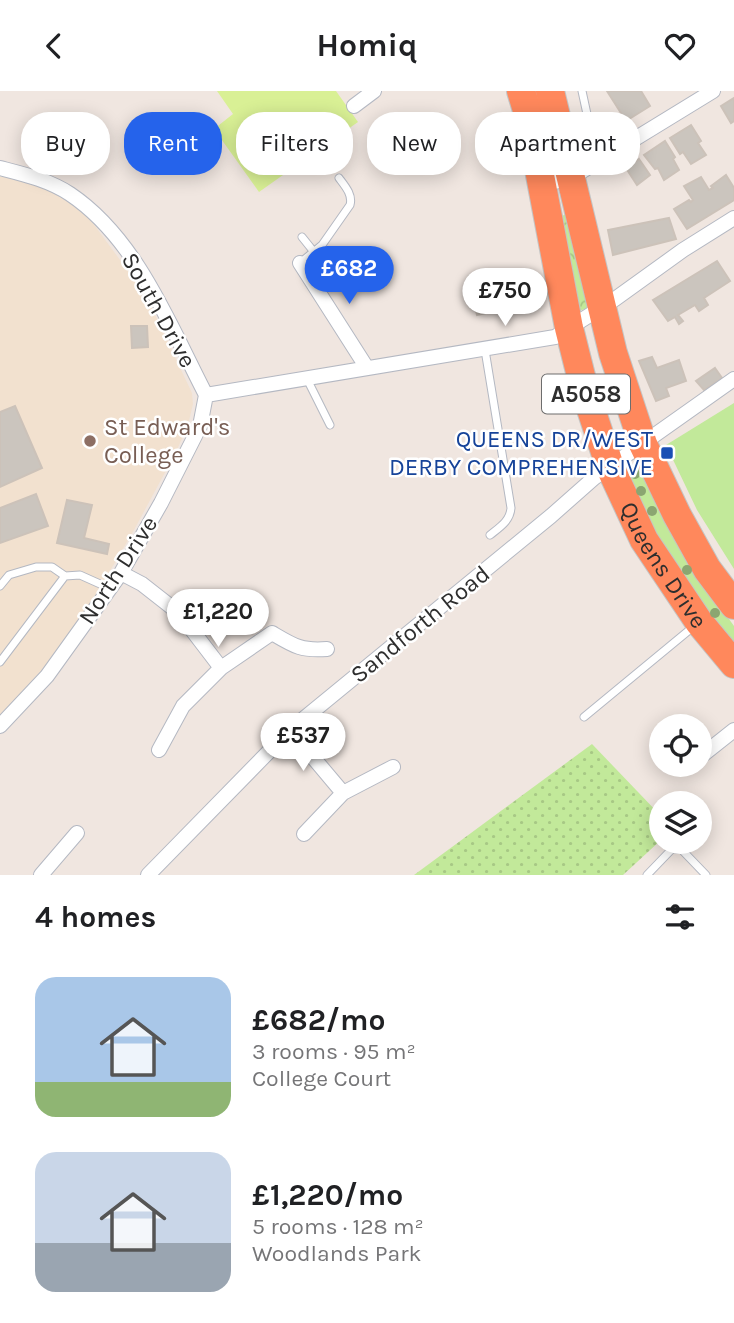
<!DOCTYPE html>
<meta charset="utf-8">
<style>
body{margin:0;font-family:Karla,sans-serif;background:#f6f6f6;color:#202124;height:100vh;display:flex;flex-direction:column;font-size:26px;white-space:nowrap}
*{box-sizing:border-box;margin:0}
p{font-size:23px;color:#757577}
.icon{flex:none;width:38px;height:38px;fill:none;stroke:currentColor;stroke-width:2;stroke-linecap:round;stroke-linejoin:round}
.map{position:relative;height:784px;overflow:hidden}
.sheet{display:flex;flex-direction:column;background:#fff;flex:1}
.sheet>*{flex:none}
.top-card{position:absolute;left:21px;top:21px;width:693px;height:63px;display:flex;gap:14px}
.tools{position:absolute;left:649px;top:623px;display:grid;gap:14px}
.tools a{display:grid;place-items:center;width:63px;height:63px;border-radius:50%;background:#fff;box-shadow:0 4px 18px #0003;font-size:35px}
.price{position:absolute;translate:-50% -60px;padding:0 16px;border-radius:24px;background:#fff;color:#222;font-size:23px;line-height:46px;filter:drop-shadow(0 2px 4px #0008)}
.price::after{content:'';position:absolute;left:50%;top:42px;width:21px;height:16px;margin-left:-10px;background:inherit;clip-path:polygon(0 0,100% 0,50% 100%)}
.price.on{background:#2563eb;color:#fff}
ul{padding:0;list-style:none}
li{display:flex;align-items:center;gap:21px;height:175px;padding:0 35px}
li span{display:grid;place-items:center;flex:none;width:196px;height:140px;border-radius:21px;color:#555}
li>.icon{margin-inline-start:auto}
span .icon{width:84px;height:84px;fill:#fffc;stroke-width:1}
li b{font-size:30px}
h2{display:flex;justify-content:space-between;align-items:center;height:84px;padding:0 35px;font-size:30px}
.tag{padding:0 24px;border-radius:28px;background:#fff;box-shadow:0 4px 18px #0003;font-size:24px;line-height:63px}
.tag.on{background:#2563eb;color:#fff}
header{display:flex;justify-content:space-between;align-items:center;height:91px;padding:0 35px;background:#fff;font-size:32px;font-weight:700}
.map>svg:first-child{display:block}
.education{fill:#f2e1cf}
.grass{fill:#c2e99a}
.forest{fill:url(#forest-crowns)}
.park{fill:url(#park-dots)}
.pitch{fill:#d9f095}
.building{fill:#cbc5be;stroke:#ccc2b9;stroke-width:2}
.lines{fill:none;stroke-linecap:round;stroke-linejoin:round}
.lane-casing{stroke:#b4b8c2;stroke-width:9}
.street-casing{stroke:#b4b8c2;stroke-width:16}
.highway-casing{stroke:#c4c4c4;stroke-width:30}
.lane{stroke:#fff;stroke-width:7}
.street{stroke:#fff;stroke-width:14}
.highway{stroke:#ff885c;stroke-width:28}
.tree{fill:#8ba671}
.education-dot{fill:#8d6e63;stroke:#fff;stroke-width:2.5}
.transit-dot{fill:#1a4fb4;stroke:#fff;stroke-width:2.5}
.labels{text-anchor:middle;stroke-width:5;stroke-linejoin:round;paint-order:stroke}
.shield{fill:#fff;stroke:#6d6d6d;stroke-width:2}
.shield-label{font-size:23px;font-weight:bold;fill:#2e2e2e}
.street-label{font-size:24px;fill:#2e2e2e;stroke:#fff}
.education-label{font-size:24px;fill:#785e54;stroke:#fff;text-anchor:start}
.transit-label{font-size:24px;fill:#164399;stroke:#fff;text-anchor:end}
</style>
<header><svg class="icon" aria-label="back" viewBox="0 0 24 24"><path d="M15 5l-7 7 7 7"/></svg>Homiq<svg class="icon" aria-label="heart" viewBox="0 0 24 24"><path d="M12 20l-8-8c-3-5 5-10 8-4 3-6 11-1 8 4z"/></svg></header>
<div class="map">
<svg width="734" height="784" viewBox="0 0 734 784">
<defs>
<pattern id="forest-crowns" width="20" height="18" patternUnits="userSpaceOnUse" patternTransform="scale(1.75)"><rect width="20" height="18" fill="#c2e99a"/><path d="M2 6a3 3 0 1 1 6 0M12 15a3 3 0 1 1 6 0" fill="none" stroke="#a7c885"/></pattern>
<pattern id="park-dots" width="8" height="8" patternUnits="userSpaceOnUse" patternTransform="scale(1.75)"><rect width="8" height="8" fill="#c2e99a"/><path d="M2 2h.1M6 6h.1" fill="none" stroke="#a7c885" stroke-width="1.8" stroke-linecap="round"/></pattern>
</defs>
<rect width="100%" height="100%" fill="#f0e6e0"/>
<path class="education" d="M 0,85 L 9,87 L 10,85 L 53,101 L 79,118 L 92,131 L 137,192 L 142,209 L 147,207 L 192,302 L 193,313 L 188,334 L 176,361 L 134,439 L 97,502 L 43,581 L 0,624 Z"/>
<path class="grass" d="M 734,312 L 734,478 L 697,419 L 666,354 Z
M 637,373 L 641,374 L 702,491 L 734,535 L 734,559 L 665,462 L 625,380 L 628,376 Z"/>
<path class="forest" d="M 566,123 L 588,217 L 579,220 L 560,126 Z"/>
<path class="park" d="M 592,653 L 661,725 L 661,749 L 623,784 L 414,784 Z"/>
<path class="pitch" d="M 217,0 L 336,0 L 358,31 L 259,101 L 214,38 L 233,23 Z"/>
<path class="building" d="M 607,0 L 641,0 L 650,15 L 626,30 Z
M 734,7 L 734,30 L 731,32 L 721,15 Z
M 691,34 L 701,50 L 698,52 L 706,64 L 691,73 L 683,61 L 680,63 L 670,47 Z
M 665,50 L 675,66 L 673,68 L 679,79 L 664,89 L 658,77 L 655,78 L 644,64 Z
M 639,68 L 650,84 L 637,94 L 626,77 Z
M 726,84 L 734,97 L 734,109 L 687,138 L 674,118 L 689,109 L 691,111 L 693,109 L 684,95 L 701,86 L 709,99 L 713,97 L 711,95 Z
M 669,127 L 676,148 L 613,164 L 608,139 Z
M 717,170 L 730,190 L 704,207 L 708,214 L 699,220 L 695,214 L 678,224 L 683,230 L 679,233 L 675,226 L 668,230 L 653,209 Z
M 501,179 L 509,217 L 477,224 L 469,185 Z
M 131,235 L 147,235 L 148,256 L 132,257 Z
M 652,266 L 657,277 L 679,269 L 686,290 L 666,297 L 669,305 L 656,310 L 639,270 Z
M 715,277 L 722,287 L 704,299 L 696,290 Z
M 15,315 L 42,377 L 0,396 L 0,321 Z
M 36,403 L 48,435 L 0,452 L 0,417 Z
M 67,409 L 92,414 L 84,447 L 109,453 L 107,463 L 57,452 Z"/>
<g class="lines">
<g class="lane-casing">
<path id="lane" d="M 582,0 L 592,46 L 602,51 L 610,63
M 302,146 L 314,161
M 300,172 L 322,154 L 350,114 C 353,104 345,95 339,87
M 485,259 L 511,417 C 510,430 500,436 490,444
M 307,288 L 330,334
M 0,495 L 9,484 L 36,476 L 52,476 L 65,485
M 0,571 L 65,485 L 80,484 L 109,497
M 584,626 L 693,536
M 647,784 L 672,758 L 681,758 L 706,784"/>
</g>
<g class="street-casing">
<path id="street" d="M 354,15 L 374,0
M 0,77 C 23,83 49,89 70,103 C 137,148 170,235 206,304
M 542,94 L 571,87 L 713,0
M 300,172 L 367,277
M 206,304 L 555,246 L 615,208 L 683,159 L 734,127
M 121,482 L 142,493 L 179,522 L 221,577
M 0,635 L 47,585 L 121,482 L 161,412 L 200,335 L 206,304
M 290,639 L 343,702
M 159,659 L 183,615 L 221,577 L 272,542 C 294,555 301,560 327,558
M 700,666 L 734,639
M 304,743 L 343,702 L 393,676
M 41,784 L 77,742
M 148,784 L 290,639 L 551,425 L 594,387 L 734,288"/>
</g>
<g class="highway-casing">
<g id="highway">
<path id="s1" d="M 521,0 L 529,26 L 569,237 L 584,297 L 610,376 L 644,449 L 699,531 L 734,573"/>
<path d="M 550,0 L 613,262 L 643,353 L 677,424 L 707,478 L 734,514"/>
</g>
</g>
<use href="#lane" class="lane"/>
<use href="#street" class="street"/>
<use href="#highway" class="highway"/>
</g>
<g class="tree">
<circle cx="635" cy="383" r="5"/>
<circle cx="641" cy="400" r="5"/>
<circle cx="652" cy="420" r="5"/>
<circle cx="687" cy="479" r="5"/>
<circle cx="715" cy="522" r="5"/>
</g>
<circle class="education-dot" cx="90" cy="350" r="7"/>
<rect class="transit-dot" x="660" y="355" width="14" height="14" rx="3.5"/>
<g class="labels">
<rect class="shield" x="542" y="283.5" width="88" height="39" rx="5"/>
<g class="shield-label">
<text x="586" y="311">A5058</text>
</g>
<g class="street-label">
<text transform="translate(159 219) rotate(61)" y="8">South Drive</text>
<text dy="8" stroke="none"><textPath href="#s1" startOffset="499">Queens Drive</textPath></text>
<text transform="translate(118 479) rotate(-57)" y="8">North Drive</text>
<text transform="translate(420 533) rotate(-39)" y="8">Sandforth Road</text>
</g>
<g class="education-label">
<text x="104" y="344">St Edward's<tspan x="104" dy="28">College</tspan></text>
</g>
<g class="transit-label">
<text x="653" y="356">QUEENS DR/WEST<tspan x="653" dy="28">DERBY COMPREHENSIVE</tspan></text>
</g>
</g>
</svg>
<div class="tools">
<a><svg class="icon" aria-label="locate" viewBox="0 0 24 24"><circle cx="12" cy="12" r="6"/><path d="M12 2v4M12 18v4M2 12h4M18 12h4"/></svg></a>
<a><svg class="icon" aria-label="layers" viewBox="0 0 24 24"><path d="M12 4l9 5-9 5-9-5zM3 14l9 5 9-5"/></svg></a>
</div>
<b class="price on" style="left:349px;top:215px">£682</b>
<b class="price" style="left:505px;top:237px">£750</b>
<b class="price" style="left:218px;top:558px">£1,220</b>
<b class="price" style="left:303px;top:682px">£537</b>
<div class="top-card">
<a class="tag">Buy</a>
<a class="tag on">Rent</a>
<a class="tag">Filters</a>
<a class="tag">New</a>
<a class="tag">Apartment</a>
</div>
</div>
<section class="sheet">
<h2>4 homes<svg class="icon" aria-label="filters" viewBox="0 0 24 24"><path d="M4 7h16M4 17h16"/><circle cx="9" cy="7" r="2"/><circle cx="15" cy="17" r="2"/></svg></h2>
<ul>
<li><span style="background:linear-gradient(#a9c7e8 75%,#8fb573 0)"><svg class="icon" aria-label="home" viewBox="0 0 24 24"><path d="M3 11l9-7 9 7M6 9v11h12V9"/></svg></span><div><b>£682/mo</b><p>3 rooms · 95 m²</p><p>College Court</p></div></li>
<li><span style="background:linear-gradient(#c9d6e8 65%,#9aa5b1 0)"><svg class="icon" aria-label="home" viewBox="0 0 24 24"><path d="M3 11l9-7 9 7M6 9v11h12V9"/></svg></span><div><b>£1,220/mo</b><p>5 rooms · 128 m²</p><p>Woodlands Park</p></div></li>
</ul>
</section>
